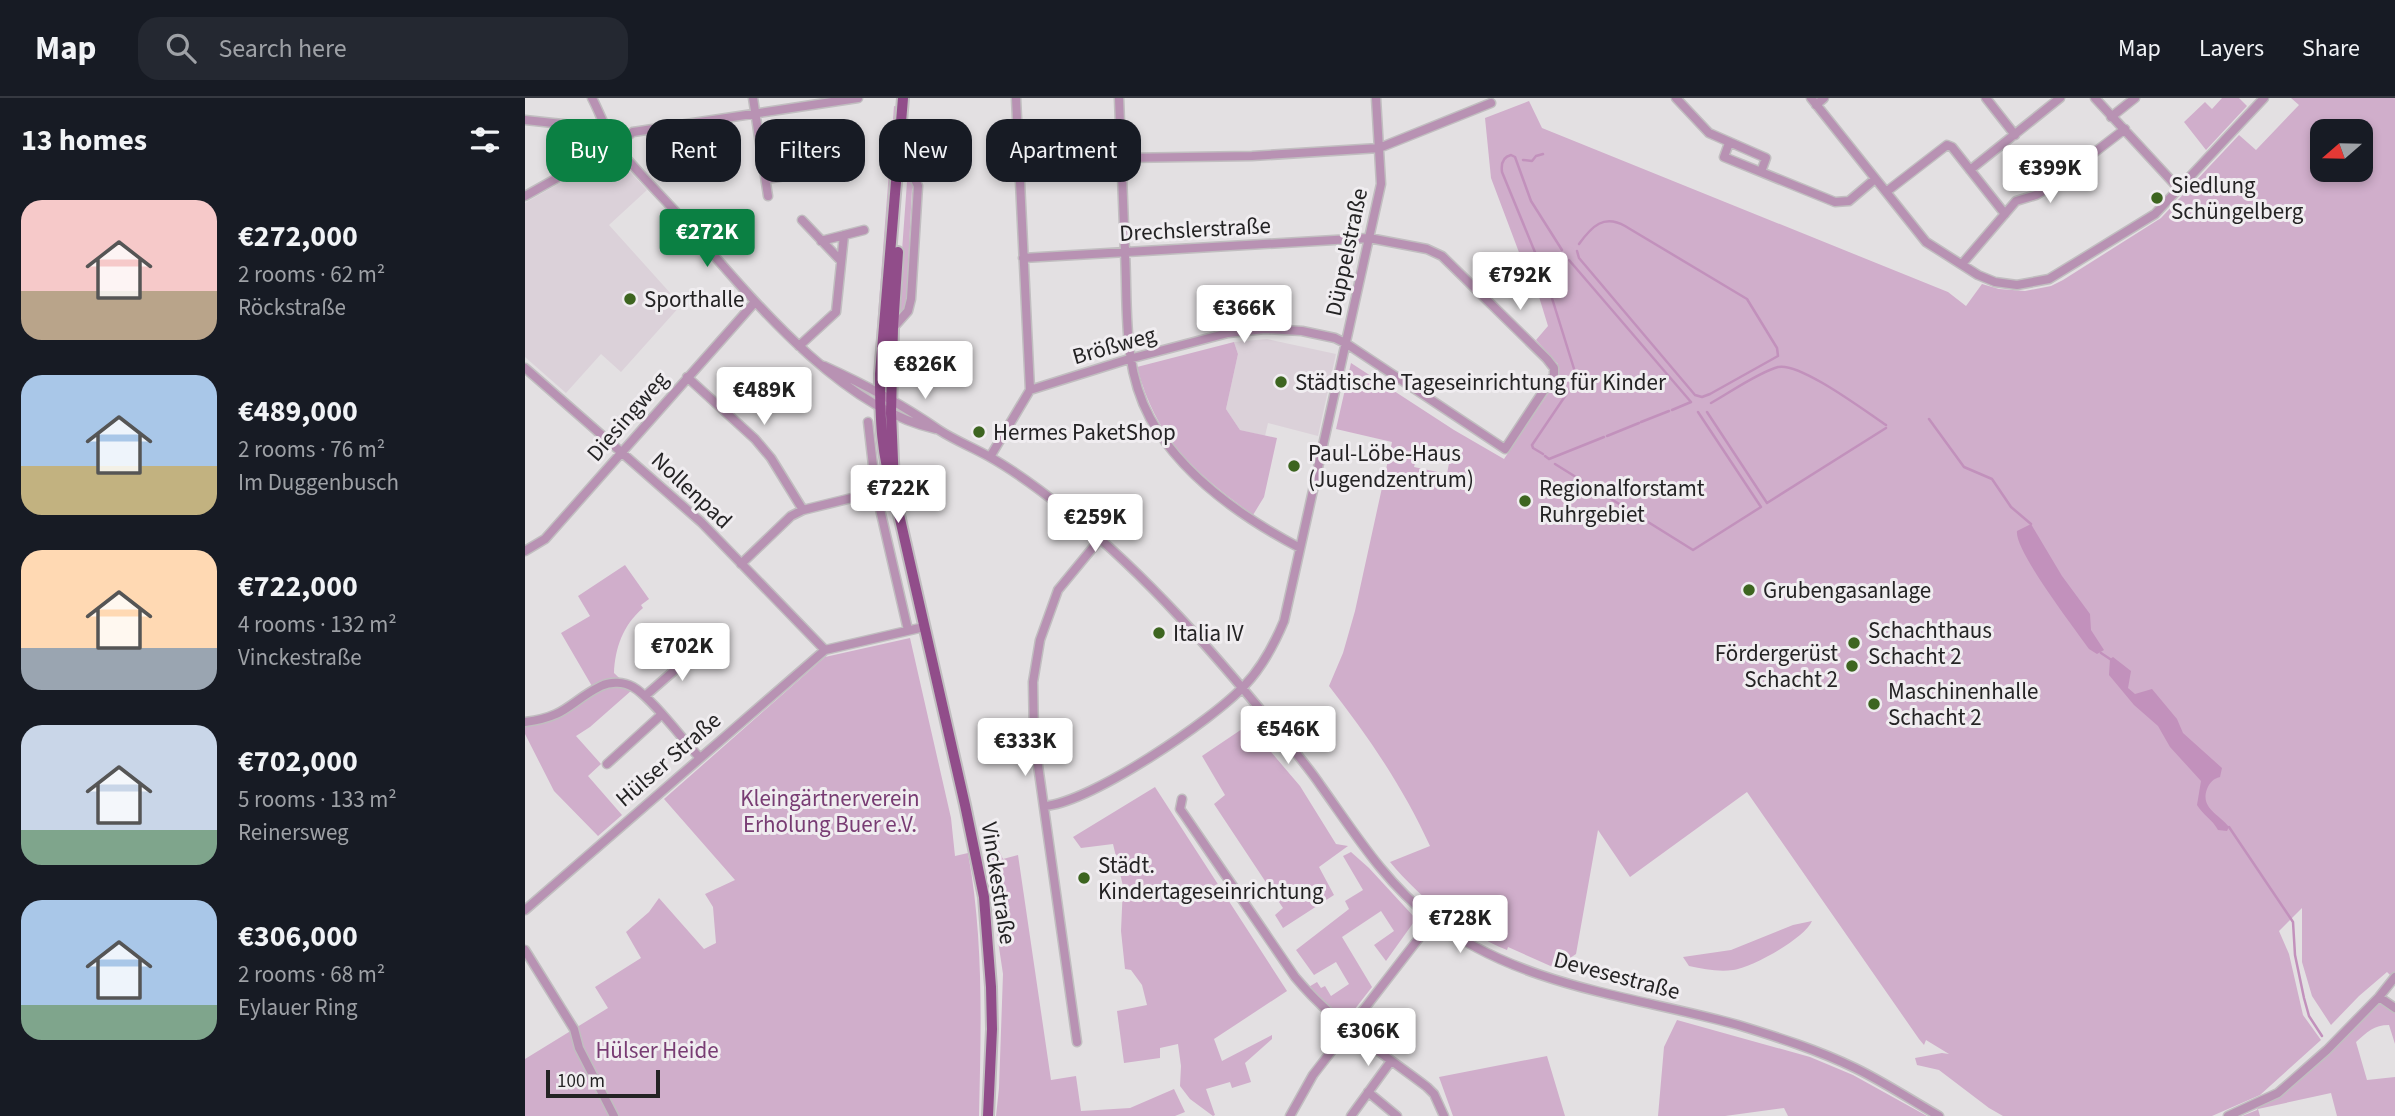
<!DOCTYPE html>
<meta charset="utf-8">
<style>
body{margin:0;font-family:"Source Sans 3",sans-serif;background:#242831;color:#f1f3f6;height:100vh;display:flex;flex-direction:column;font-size:26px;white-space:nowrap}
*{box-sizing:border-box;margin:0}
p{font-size:23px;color:#9ea1a6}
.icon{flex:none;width:38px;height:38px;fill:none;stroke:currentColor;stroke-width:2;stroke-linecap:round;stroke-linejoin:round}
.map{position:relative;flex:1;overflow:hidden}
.sheet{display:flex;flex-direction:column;background:#171b24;width:525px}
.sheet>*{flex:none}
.hud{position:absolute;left:21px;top:21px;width:665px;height:63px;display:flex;gap:14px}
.needle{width:46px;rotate:250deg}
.fabs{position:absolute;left:1785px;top:21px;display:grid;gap:14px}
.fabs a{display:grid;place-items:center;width:63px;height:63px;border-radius:14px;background:#171b24;box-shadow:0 4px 10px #0003;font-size:35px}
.scale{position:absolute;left:21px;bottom:18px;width:114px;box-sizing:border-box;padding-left:7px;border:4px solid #242324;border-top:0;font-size:19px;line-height:24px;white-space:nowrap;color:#242324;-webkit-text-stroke:5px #f0edf0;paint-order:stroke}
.price{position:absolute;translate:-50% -60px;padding:0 16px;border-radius:7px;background:#fff;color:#222;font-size:23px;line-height:46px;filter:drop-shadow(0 2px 4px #0008)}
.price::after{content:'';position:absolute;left:50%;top:42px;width:21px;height:16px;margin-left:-10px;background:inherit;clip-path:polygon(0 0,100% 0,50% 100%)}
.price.selected{background:#0b8043;color:#fff}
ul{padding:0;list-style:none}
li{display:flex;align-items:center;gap:21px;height:175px;padding:0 21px}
li span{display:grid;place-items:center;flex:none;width:196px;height:140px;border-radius:21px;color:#555}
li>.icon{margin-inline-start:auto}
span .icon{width:84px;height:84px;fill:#fffc;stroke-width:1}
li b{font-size:30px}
h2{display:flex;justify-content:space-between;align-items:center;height:84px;padding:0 21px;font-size:30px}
.pill{padding:0 24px;border-radius:21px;background:#171b24;box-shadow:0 4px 10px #0003;font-size:24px;line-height:63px}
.pill.selected{background:#0b8043;color:#fff}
header{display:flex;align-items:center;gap:42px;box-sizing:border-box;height:98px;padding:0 35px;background:#171b24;border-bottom:2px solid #363941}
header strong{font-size:33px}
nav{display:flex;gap:38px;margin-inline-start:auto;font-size:24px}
.search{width:490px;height:63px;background:#242831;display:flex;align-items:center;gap:18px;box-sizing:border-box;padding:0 24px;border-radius:21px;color:#9ea1a6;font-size:26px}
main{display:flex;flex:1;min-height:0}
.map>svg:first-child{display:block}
.built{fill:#dbd1d9}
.green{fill:#d0aecb;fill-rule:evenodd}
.water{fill:#c291bc}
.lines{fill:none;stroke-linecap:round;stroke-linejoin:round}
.stream{stroke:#c291bc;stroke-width:2.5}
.minor-casing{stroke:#c1bec0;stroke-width:11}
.major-casing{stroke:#c1bec0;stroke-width:14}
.minor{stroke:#b892b3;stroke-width:8}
.major{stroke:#914d8a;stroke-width:10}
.poi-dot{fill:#3d6520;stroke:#f0edf0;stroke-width:2.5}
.labels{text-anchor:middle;stroke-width:6;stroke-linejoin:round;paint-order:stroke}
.poi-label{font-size:23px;fill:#242324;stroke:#f0edf0;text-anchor:start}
.street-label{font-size:23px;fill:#242324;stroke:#f0edf0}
.park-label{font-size:23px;fill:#783c73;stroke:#f0edf0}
</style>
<header>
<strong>Map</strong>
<div class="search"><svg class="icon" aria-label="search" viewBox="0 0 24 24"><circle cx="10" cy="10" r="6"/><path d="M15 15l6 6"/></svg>Search here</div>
<nav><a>Map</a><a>Layers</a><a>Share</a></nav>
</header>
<main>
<section class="sheet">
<h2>13 homes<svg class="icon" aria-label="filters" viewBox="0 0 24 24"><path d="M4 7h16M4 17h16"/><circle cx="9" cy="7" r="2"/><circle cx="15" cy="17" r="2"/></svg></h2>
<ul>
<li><span style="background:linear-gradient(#f6c9c9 65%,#b9a48a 0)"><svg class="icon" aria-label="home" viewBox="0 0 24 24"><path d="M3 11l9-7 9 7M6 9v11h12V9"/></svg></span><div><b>€272,000</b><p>2 rooms · 62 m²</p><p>Röckstraße</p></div></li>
<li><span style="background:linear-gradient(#a9c7e8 65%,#c2b280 0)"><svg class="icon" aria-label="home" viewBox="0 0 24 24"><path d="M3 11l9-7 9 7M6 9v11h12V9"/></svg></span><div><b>€489,000</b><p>2 rooms · 76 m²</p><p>Im Duggenbusch</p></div></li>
<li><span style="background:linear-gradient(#ffd9b3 70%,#9aa5b1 0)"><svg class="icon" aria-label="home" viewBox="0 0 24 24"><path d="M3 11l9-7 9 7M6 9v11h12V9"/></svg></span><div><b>€722,000</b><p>4 rooms · 132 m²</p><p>Vinckestraße</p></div></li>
<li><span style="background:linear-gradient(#c9d6e8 75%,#7fa58c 0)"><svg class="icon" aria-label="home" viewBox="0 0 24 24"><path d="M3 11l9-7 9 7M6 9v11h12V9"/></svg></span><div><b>€702,000</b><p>5 rooms · 133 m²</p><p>Reinersweg</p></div></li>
<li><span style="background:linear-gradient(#a9c7e8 75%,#7fa58c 0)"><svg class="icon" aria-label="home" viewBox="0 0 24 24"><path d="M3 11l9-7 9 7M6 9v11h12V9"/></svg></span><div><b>€306,000</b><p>2 rooms · 68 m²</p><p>Eylauer Ring</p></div></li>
</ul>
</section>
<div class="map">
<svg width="1870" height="1018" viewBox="0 0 1870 1018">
<rect width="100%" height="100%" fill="#e3e0e2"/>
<path class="built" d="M 80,59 L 95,63 L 122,92 L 84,127 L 156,207 L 96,274 L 76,256 L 41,295 L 0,259 L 0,105 Z
M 742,241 L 811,256 L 793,338 L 743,325 L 740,338 L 715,332 L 701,311 L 713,256 L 709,244 Z"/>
<path class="green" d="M 1697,0 L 1714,0 L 1722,8 L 1681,52 L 1659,24 L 1680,4 L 1687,11 Z
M 1766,0 L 1870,0 L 1870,882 L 1862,874 L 1834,898 L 1806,927 L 1787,898 L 1777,864 L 1777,810 L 1754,833 L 1764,856 L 1778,917 L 1796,942 L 1735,997 L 1687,1018 L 1478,1018 L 1464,1010 L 1414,972 L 1392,967 L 1390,960 L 1417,955 L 1424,956 L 1401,942 L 1399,947 L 1394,941 L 1222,694 L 1105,779 L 1073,732 L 1051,856 L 1030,870 L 983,849 L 982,852 C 937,834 896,801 865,764 L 905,748 C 878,689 843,638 804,588 L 818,555 L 830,513 L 867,344 L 811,331 L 826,265 L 929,332 L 979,361 L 1032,282 L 1033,266 L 1011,242 L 1023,228 L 1011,189 L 998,165 L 966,80 L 960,20 L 1004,3 L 1017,30 L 1423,194 L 1441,208 L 1457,186 L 1474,191 L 1500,193 L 1526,188 L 1538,182 L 1636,120 L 1714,37 L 1731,52 L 1774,7 ZM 1797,33 L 1836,33 L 1836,72 L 1797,72 ZM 895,346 L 922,352 L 921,358 L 925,360 L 922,376 L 889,369 Z
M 369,8 L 374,9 L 350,270 L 349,269 Z
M 383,70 L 390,88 L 387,91 L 381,208 L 372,222 Z
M 709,244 L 713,256 L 701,311 L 715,332 L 752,340 L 739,399 L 728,417 C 668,373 632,343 612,269 Z
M 100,467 L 124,501 L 116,507 L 118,510 C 98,527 90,550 89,575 L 107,592 L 65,629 L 51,638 L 76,666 L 63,678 L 97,717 L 73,738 L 29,693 L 0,636 L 0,627 L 29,622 L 71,595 L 36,535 L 65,518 L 53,498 Z
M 385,540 L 426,720 L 430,758 L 443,755 C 459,842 456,930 454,1018 L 0,1018 L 0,961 L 83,910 L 70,889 L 116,860 L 101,834 L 124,814 L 134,800 L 179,851 L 191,845 L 188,809 L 180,796 L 210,782 L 139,701 L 300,559 Z
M 723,627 L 775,688 L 811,746 L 823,748 L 794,769 L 809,797 L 758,830 L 750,817 L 758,810 L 689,706 L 700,697 L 677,658 Z
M 630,689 L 762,893 L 689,941 L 697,963 L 747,937 L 747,941 L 720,965 L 726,984 L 707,990 L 705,984 L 681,991 L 690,1017 L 688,1018 L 665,1001 L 655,988 L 656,968 L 653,946 L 635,950 L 635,960 L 599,965 L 592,913 L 622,907 L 617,887 L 606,872 L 600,871 L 596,833 L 598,788 L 588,746 L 556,750 L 548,739 Z
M 471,747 L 478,761 L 493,757 L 526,982 L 551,978 L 556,1013 L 605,1010 L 649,991 L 660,1014 L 650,1018 L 471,1018 L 474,990 L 478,876 L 460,756 Z
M 826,754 L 844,770 L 891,821 L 861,863 L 849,847 L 869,833 L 856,813 L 817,839 L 847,889 L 819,925 L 782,890 L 792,884 L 796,890 L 800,888 L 806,898 L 824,886 L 811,864 L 789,877 L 771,852 L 824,811 L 820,803 L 838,792 L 818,758 Z
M 1287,823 C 1280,840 1227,870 1208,872 C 1193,874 1179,871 1164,868 L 1158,859 L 1206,852 L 1268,827 Z
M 1854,899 L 1870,910 L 1870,946 L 1864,927 C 1849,927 1842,934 1831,944 L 1842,982 L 1870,979 L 1870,1018 L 1812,1018 L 1806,995 L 1733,1011 L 1735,1018 L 1717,1018 L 1732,1012 L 1734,1007 L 1769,981 Z
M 1152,922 L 1285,959 L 1328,977 L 1402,1018 L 1263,1018 L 1259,1010 L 1200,1018 L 1133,1018 L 1139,949 Z
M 1022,958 L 1040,1018 L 928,1018 L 914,979 Z"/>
<path class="water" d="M 1506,426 L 1537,478 L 1565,516 L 1566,532 L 1579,552 L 1572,556 L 1564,551 C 1550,531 1489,452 1492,433 Z
M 1588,559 L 1606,573 L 1603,590 L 1610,596 L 1627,591 L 1652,621 L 1658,635 L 1697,670 L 1695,679 C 1688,681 1685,684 1682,691 C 1675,710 1694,716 1704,729 L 1702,733 L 1693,732 C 1687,721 1678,717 1672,707 L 1676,683 L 1645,649 L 1633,628 L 1609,607 L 1584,577 L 1585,561 Z"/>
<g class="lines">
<path class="stream" d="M 998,62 L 1007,63 L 1011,58 L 1018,56
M 1037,152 L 1006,103 L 990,59 L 986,57 C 977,59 976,66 977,74 L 1021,181 L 1050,274
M 1052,153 L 1054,160 L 1170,297 L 1177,299 L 1185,296 L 1253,258 L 1252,250 L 1222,201 L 1100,128 C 1079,116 1067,128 1054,146
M 1044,162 L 1166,304 L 1147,312
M 1186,305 C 1204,295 1234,274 1253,269 C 1275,264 1340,313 1361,327
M 1182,314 L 1242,405 L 1361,330
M 1404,321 L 1439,369 L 1467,381 L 1486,409 L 1506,426
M 1116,324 L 1144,313
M 1082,338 L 1114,325
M 1018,356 L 1008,350 L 1007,347 L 1051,282
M 1020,358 L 1024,361 L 1079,339
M 1030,366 L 1168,452 L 1236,409 L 1173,314
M 1576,555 L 1585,561
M 1704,729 L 1768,824 L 1770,857 L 1779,900 L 1784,918 L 1797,938"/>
<g class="minor-casing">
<path id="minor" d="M 67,0 C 75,15 81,34 91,48 C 112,74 137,98 159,123 C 222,195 315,311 411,331
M 228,0 L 243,98
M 491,0 L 505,292
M 594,0 C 596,51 598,102 600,154 C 603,211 597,268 625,320 C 657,378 718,420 775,450
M 1151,0 L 1184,35 L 1241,60 L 1236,74
M 1286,0 L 1401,144 L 1453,177 L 1470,184 L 1492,187 L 1524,181 L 1630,116 L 1739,0
M 1461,0 L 1490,37
M 1570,0 L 1655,92
M 1291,7 L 1299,0
M 1586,19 L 1610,0
M 0,22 L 75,30 L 81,28
M 75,26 C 76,37 80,44 91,47
M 235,44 L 325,32 L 329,35 L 334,64 L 330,67 L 241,81
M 1204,45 L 1199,59 L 1310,104 L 1324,103 L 1350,81
M 597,60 L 727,58 L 854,50 L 966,5
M 1445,72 L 1535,0
M 1361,94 L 1422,47 L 1427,49 L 1480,116
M 0,98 L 91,47 L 108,34 L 333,0
M 277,122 L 316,163
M 296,143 L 339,132
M 1437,166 L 1491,103 L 1511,97 L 1523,90 L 1600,31
M 368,230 L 383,213 L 386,201 L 393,88 L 381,62
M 274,248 L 311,214 L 319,137
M 299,268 C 339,286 378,307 414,332 C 429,342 447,349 463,358 C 492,374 522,397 548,418 C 623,479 688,554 749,628 C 765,648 782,667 796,688 C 831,737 859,783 907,821 C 995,889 1109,898 1213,927 C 1252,939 1293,952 1330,970 C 1359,984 1386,1002 1414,1018
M 0,270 L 176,424 L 300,552
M 162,279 L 230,341 L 246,360 L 278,412
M 343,324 L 351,394 L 383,532
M 465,359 L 505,292 L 604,261 L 703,235 L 740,231 L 777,233 L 810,240 L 822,246 L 980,351 L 1029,277 L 1029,270 L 1022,261 L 917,158 L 902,151 L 844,140 L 498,160
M 0,453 L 20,441 L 230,204
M 216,466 L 266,418 L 278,412 L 351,394
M 120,598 L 159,564 L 168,550
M 0,624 C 42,619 44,604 76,588 C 86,583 99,584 108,589 C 125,598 159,643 174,659
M 82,666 L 136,617
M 657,701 L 655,711 L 660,718 L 770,879 C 808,925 855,953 902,989 L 909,996 L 919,1018
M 519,708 C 565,705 688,622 720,587 C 738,568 749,547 759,523 L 856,86 L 851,0
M 0,812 L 300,552 L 399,529
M 0,852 L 49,931 L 54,950 L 89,1018
M 1854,899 L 1870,910
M 552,944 L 509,639 L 508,584 L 515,542 L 533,492 L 575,441
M 843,994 L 872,1018
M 765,1018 L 788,977 L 908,822
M 826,1018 L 866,963
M 1703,1018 L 1753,995 L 1802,952 L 1854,899 L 1870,879"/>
</g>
<g class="major-casing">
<path id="major" d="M 378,0 L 355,276 C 355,319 356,358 370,399 L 440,707 L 459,799 L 466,889 L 467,931 L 463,1018
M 369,386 L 366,315 L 368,230 L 373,154"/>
</g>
<use href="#minor" class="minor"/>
<use href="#major" class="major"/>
</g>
<g class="poi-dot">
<circle cx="1632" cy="100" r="7"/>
<circle cx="105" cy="201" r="7"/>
<circle cx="756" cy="284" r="7"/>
<circle cx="454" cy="334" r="7"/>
<circle cx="769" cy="368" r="7"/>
<circle cx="1000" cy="403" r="7"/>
<circle cx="1224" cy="492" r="7"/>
<circle cx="634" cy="535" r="7"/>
<circle cx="1329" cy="545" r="7"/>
<circle cx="1327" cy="568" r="7"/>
<circle cx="1349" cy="606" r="7"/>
<circle cx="559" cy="780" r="7"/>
</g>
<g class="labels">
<g class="poi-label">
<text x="1646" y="95">Siedlung<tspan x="1646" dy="26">Schüngelberg</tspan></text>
<text x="119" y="209">Sporthalle</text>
<text x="770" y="292">Städtische Tageseinrichtung für Kinder</text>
<text x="468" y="342">Hermes PaketShop</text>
<text x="783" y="363">Paul-Löbe-Haus<tspan x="783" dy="26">(Jugendzentrum)</tspan></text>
<text x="1014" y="398">Regionalforstamt<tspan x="1014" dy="26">Ruhrgebiet</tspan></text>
<text x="1238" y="500">Grubengasanlage</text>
<text x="1343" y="540">Schachthaus<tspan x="1343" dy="26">Schacht 2</tspan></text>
<text x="648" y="543">Italia IV</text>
<text x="1313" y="563" text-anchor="end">Fördergerüst<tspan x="1313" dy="26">Schacht 2</tspan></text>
<text x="1363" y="601">Maschinenhalle<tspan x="1363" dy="26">Schacht 2</tspan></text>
<text x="573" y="775">Städt.<tspan x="573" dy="26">Kindertageseinrichtung</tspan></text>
</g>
<g class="street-label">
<text transform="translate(670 131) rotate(-3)" y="8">Drechslerstraße</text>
<text transform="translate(821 154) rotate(-78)" y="8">Düppelstraße</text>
<text transform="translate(589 247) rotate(-16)" y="8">Brößweg</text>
<text transform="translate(102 318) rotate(-49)" y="8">Diesingweg</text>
<text transform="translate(167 392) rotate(43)" y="8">Nollenpad</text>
<text transform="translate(143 661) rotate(-41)" y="8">Hülser Straße</text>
<text transform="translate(474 785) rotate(81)" y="8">Vinckestraße</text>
<text transform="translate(1092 877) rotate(15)" y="8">Devesestraße</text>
</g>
<g class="park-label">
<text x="305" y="708">Kleingärtnerverein<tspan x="305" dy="26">Erholung Buer e.V.</tspan></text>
<text x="132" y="960">Hülser Heide</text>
</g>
</g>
</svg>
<div class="fabs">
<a><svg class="needle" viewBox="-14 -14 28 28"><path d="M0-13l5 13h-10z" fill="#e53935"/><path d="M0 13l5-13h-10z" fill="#9ea1a6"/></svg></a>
</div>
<div class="scale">100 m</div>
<b class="price" style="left:1525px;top:107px">€399K</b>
<b class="price selected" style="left:182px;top:171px">€272K</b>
<b class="price" style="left:995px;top:214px">€792K</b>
<b class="price" style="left:719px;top:247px">€366K</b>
<b class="price" style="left:400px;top:303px">€826K</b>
<b class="price" style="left:239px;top:329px">€489K</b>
<b class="price" style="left:373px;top:427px">€722K</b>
<b class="price" style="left:570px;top:456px">€259K</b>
<b class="price" style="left:157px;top:585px">€702K</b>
<b class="price" style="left:763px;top:668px">€546K</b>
<b class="price" style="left:500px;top:680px">€333K</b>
<b class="price" style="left:935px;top:857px">€728K</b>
<b class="price" style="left:843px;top:970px">€306K</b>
<div class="hud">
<a class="pill selected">Buy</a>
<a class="pill">Rent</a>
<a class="pill">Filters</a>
<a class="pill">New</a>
<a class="pill">Apartment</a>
</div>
</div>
</main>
